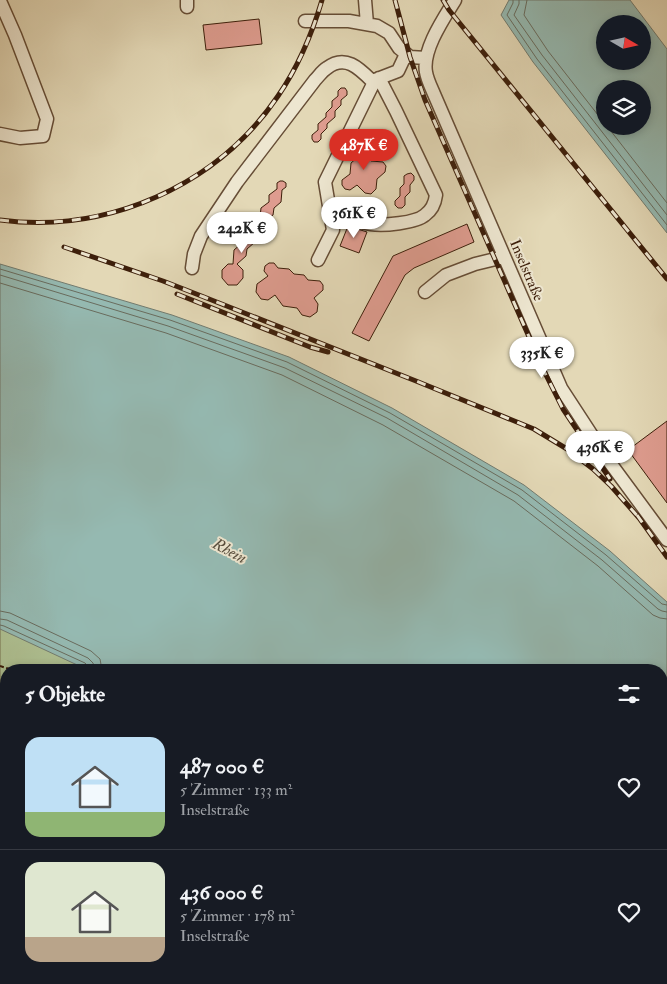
<!DOCTYPE html>
<html lang="de">
<meta charset="utf-8">
<style>
body{margin:0;font-family:"IM FELL Double Pica",serif;background:#242831;color:#f1f3f6;height:100vh;display:flex;flex-direction:column;font-size:19px;white-space:nowrap}
*{box-sizing:border-box;margin:0}
p{font-size:16px;color:#9ea1a6}
.icon{flex:none;width:28px;height:28px;fill:none;stroke:currentColor;stroke-width:2;stroke-linecap:round;stroke-linejoin:round}
.map{position:relative;flex:1;overflow:hidden}
.sheet{position:absolute;left:0px;top:664px;width:668px;height:321px;display:flex;flex-direction:column;background:#171b24;border-radius:20px 20px 0 0;box-shadow:0 2px 8px #0003}
.sheet>*{flex:none}
.needle{width:32px;rotate:99deg}
.controls{position:absolute;left:596px;top:15px;display:grid;gap:10px}
.controls a{display:grid;place-items:center;width:55px;height:55px;border-radius:50%;background:#171b24;box-shadow:0 2px 8px #0003;font-size:25px}
.price{position:absolute;translate:-50% -42px;padding:0 11px;border-radius:18px;background:#fff;color:#222;font-size:16px;line-height:32px;filter:drop-shadow(0 1px 2px #0008)}
.price::after{content:'';position:absolute;left:50%;top:30px;width:15px;height:11px;margin-left:-8px;background:inherit;clip-path:polygon(0 0,100% 0,50% 100%)}
.price.selected{background:#d93025;color:#fff}
ul{padding:0;list-style:none}
li{display:flex;align-items:center;gap:15px;height:125px;padding:0 25px}
li+li{border-top:1px solid #363941}
li span{display:grid;place-items:center;flex:none;width:140px;height:100px;border-radius:15px;color:#555}
li>.icon{margin-inline-start:auto}
span .icon{width:60px;height:60px;fill:#fffc;stroke-width:1}
li b{font-size:21px}
h2{display:flex;justify-content:space-between;align-items:center;height:60px;padding:0 25px;font-size:21px}
.map>svg:first-child{display:block}
.green{fill:#aec092;stroke:#76704e}
.water{fill:#95b9b1;stroke:#727b6f;fill-rule:evenodd}
.lines{fill:none;stroke-linecap:round;stroke-linejoin:round}
.shore{stroke:#696c5e;stroke-width:1}
.building{fill:#de9c8f;stroke:#3d1f0b}
.minor-casing{stroke:#664d36;stroke-width:15}
.path{stroke:#3d1f0b;stroke-width:2;stroke-dasharray:4 2.5;stroke-linecap:butt}
.minor{stroke:#ede6d0;stroke-width:12}
.rail-casing{stroke:#3d1f0b;stroke-width:5}
.rail{stroke:#ede6d0;stroke-width:3;stroke-dasharray:9;stroke-linecap:butt}
.labels{text-anchor:middle;stroke-width:4;stroke-linejoin:round;paint-order:stroke}
.street-label{font-size:15px;fill:#3d1f0b;stroke:#ede6d0}
.water-label{font-size:16px;font-style:italic;fill:#574d3d;stroke:#ede6d0}
</style>
<div class="map">
<svg width="667" height="984" viewBox="0 0 667 984">
<rect width="100%" height="100%" fill="#e3d8b6"/>
<filter id="stains"><feTurbulence type="fractalNoise" baseFrequency=".004" numOctaves="4"/><feColorMatrix values="0 0 0 0 .2 0 0 0 0 .09 0 0 0 0 .02 0 0 0 .5 -.17"/></filter>
<radialGradient id="worn" r=".72"><stop offset=".6" stop-color="#630" stop-opacity="0"/><stop offset="1" stop-color="#630" stop-opacity=".3"/></radialGradient>
<path class="green" d="M 0,594 L 182,670 L 6,670 L 6,979 L 606,979 L 611,984 L 0,984 Z"/>
<path class="water" d="M 509,0 L 630,0 L 667,49 L 667,233 L 533,62 L 501,15 ZM 605,24 L 642,24 L 642,61 L 605,61 ZM 605,89 L 642,89 L 642,126 L 605,126 Z
M 0,264 L 172,315 L 289,357 L 392,408 L 524,485 L 610,551 L 667,602 L 667,984 L 556,984 L 550,979 L 661,979 L 661,670 L 88,670 L 0,629 Z"/>
<g class="lines">
<path class="shore" d="M 513,0 L 513,3 L 507,15 L 537,59 L 667,225
M 519,0 L 519,4 L 514,15 L 542,55 L 667,215
M 527,0 L 524,15 L 548,51 L 605,124
M 607,126 L 667,203
M 0,269 L 170,320 L 287,362 L 390,413 L 522,490 L 606,555 L 662,604 L 667,605
M 0,275 L 168,326 L 285,368 L 387,418 L 518,495 L 602,560 L 658,609 L 662,611 L 667,612
M 0,283 L 166,333 L 282,375 L 383,425 L 514,501 L 598,566 L 653,615 L 660,618 L 667,619
M 0,611 L 10,613 L 91,651 L 100,659 L 102,670
M 0,619 L 7,620 L 88,658 L 93,663 L 95,670
M 0,625 L 4,626 L 85,663 L 88,666 L 88,670"/>
</g>
<path class="building" d="M 259,19 L 262,44 L 206,50 L 203,25 Z
M 341,88 L 345,88 L 347,91 L 347,95 L 341,100 L 341,105 L 335,111 L 335,117 L 327,124 L 327,128 L 321,134 L 321,139 L 318,142 L 314,142 L 312,139 L 312,135 L 318,130 L 318,124 L 326,117 L 326,113 L 332,107 L 332,101 L 338,96 L 338,91 Z
M 364,142 L 370,142 L 373,147 L 371,161 L 383,162 L 386,166 L 385,172 L 377,179 L 376,189 L 371,194 L 365,193 L 357,185 L 350,190 L 345,189 L 342,185 L 342,180 L 350,174 L 351,163 L 359,156 L 360,145 Z
M 411,173 L 414,176 L 414,180 L 410,185 L 410,192 L 405,197 L 405,205 L 402,208 L 398,208 L 395,205 L 395,201 L 400,196 L 400,188 L 404,184 L 404,176 L 407,174 Z
M 280,181 L 283,181 L 286,183 L 286,187 L 282,190 L 281,202 L 274,208 L 273,215 L 269,218 L 260,217 L 261,208 L 269,202 L 269,195 L 277,189 L 277,183 Z
M 255,219 L 264,220 L 263,229 L 255,236 L 255,242 L 247,249 L 246,256 L 237,264 L 243,270 L 243,278 L 237,285 L 228,285 L 222,278 L 222,270 L 228,264 L 233,264 L 234,250 L 242,243 L 242,236 L 250,229 L 251,223 Z
M 467,224 L 474,242 L 414,268 L 405,275 L 369,341 L 352,333 L 393,256 Z
M 348,226 L 367,232 L 359,253 L 340,246 Z
M 269,263 L 274,263 L 278,268 L 289,269 L 294,274 L 304,275 L 308,280 L 320,281 L 323,285 L 323,290 L 314,298 L 318,304 L 317,312 L 310,317 L 302,315 L 297,308 L 283,306 L 275,295 L 268,300 L 261,299 L 256,292 L 257,284 L 268,276 L 264,271 L 265,266 Z
M 667,421 L 667,503 L 628,450 Z"/>
<g class="lines">
<g class="minor-casing">
<path id="minor" d="M 187,0 L 187,7
M 365,0 L 367,24
M 455,0 C 444,18 422,50 426,72 C 427,79 431,87 434,94 L 561,388 L 608,460 L 667,540
M 0,1 L 15,35 L 47,119 L 43,136 L 20,138 L 0,134
M 305,21 L 349,21 L 377,26 L 389,33 L 399,48 L 410,57 L 426,58
M 329,211 C 343,215 357,222 371,224 C 383,226 416,223 425,215 C 432,210 435,203 436,195 L 396,111 L 379,78
M 318,260 L 333,230 L 325,182 L 375,80
M 192,268 L 194,254 L 201,236 L 237,182 L 315,80 C 319,76 322,71 327,68 C 345,54 359,68 372,81 L 398,71 L 406,54
M 425,292 L 446,275 L 475,264 L 504,257"/>
</g>
<path class="path" d="M 0,666 L 12,670
M 499,979 L 505,984"/>
<use href="#minor" class="minor"/>
<g class="rail-casing">
<path id="rail" d="M 395,0 L 410,57 L 425,100 L 544,371 L 563,409 L 610,479
M 443,0 L 449,10 L 667,279
M 0,220 C 107,234 217,186 278,96 C 298,67 312,34 322,0
M 64,247 L 163,281 L 204,297 L 416,381 L 534,429 L 567,449 L 593,469 L 611,486 L 640,519
M 177,294 L 310,347 L 328,352
M 637,515 L 667,557"/>
</g>
<use href="#rail" class="rail"/>
</g>
<g class="labels">
<g class="street-label">
<text transform="translate(527 270) rotate(67)" y="5">Inselstraße</text>
</g>
<g class="water-label">
<text transform="translate(230 550) rotate(28)" y="6">Rhein</text>
</g>
</g>
<rect width="100%" height="100%" filter="url(#stains)"/>
<rect width="100%" height="100%" fill="url(#worn)"/>
</svg>
<div class="controls">
<a><svg class="needle" viewBox="-14 -14 28 28"><path d="M0-13l5 13h-10z" fill="#e53935"/><path d="M0 13l5-13h-10z" fill="#9ea1a6"/></svg></a>
<a><svg class="icon" aria-label="layers" viewBox="0 0 24 24"><path d="M12 4l9 5-9 5-9-5zM3 14l9 5 9-5"/></svg></a>
</div>
<b class="price selected" style="left:364px;top:171px">487K €</b>
<b class="price" style="left:354px;top:239px">361K €</b>
<b class="price" style="left:242px;top:254px">242K €</b>
<b class="price" style="left:542px;top:379px">335K €</b>
<b class="price" style="left:600px;top:473px">436K €</b>
<section class="sheet">
<h2>5 Objekte<svg class="icon" aria-label="filters" viewBox="0 0 24 24"><path d="M4 7h16M4 17h16"/><circle cx="9" cy="7" r="2"/><circle cx="15" cy="17" r="2"/></svg></h2>
<ul>
<li><span style="background:linear-gradient(#bfe0f5 75%,#8fb573 0)"><svg class="icon" aria-label="home" viewBox="0 0 24 24"><path d="M3 11l9-7 9 7M6 9v11h12V9"/></svg></span><div><b>487 000 €</b><p>5 Zimmer · 133 m²</p><p>Inselstraße</p></div><svg class="icon" aria-label="heart" viewBox="0 0 24 24"><path d="M12 20l-8-8c-3-5 5-10 8-4 3-6 11-1 8 4z"/></svg></li>
<li><span style="background:linear-gradient(#dfe7d0 75%,#b9a48a 0)"><svg class="icon" aria-label="home" viewBox="0 0 24 24"><path d="M3 11l9-7 9 7M6 9v11h12V9"/></svg></span><div><b>436 000 €</b><p>5 Zimmer · 178 m²</p><p>Inselstraße</p></div><svg class="icon" aria-label="heart" viewBox="0 0 24 24"><path d="M12 20l-8-8c-3-5 5-10 8-4 3-6 11-1 8 4z"/></svg></li>
</ul>
</section>
</div>
